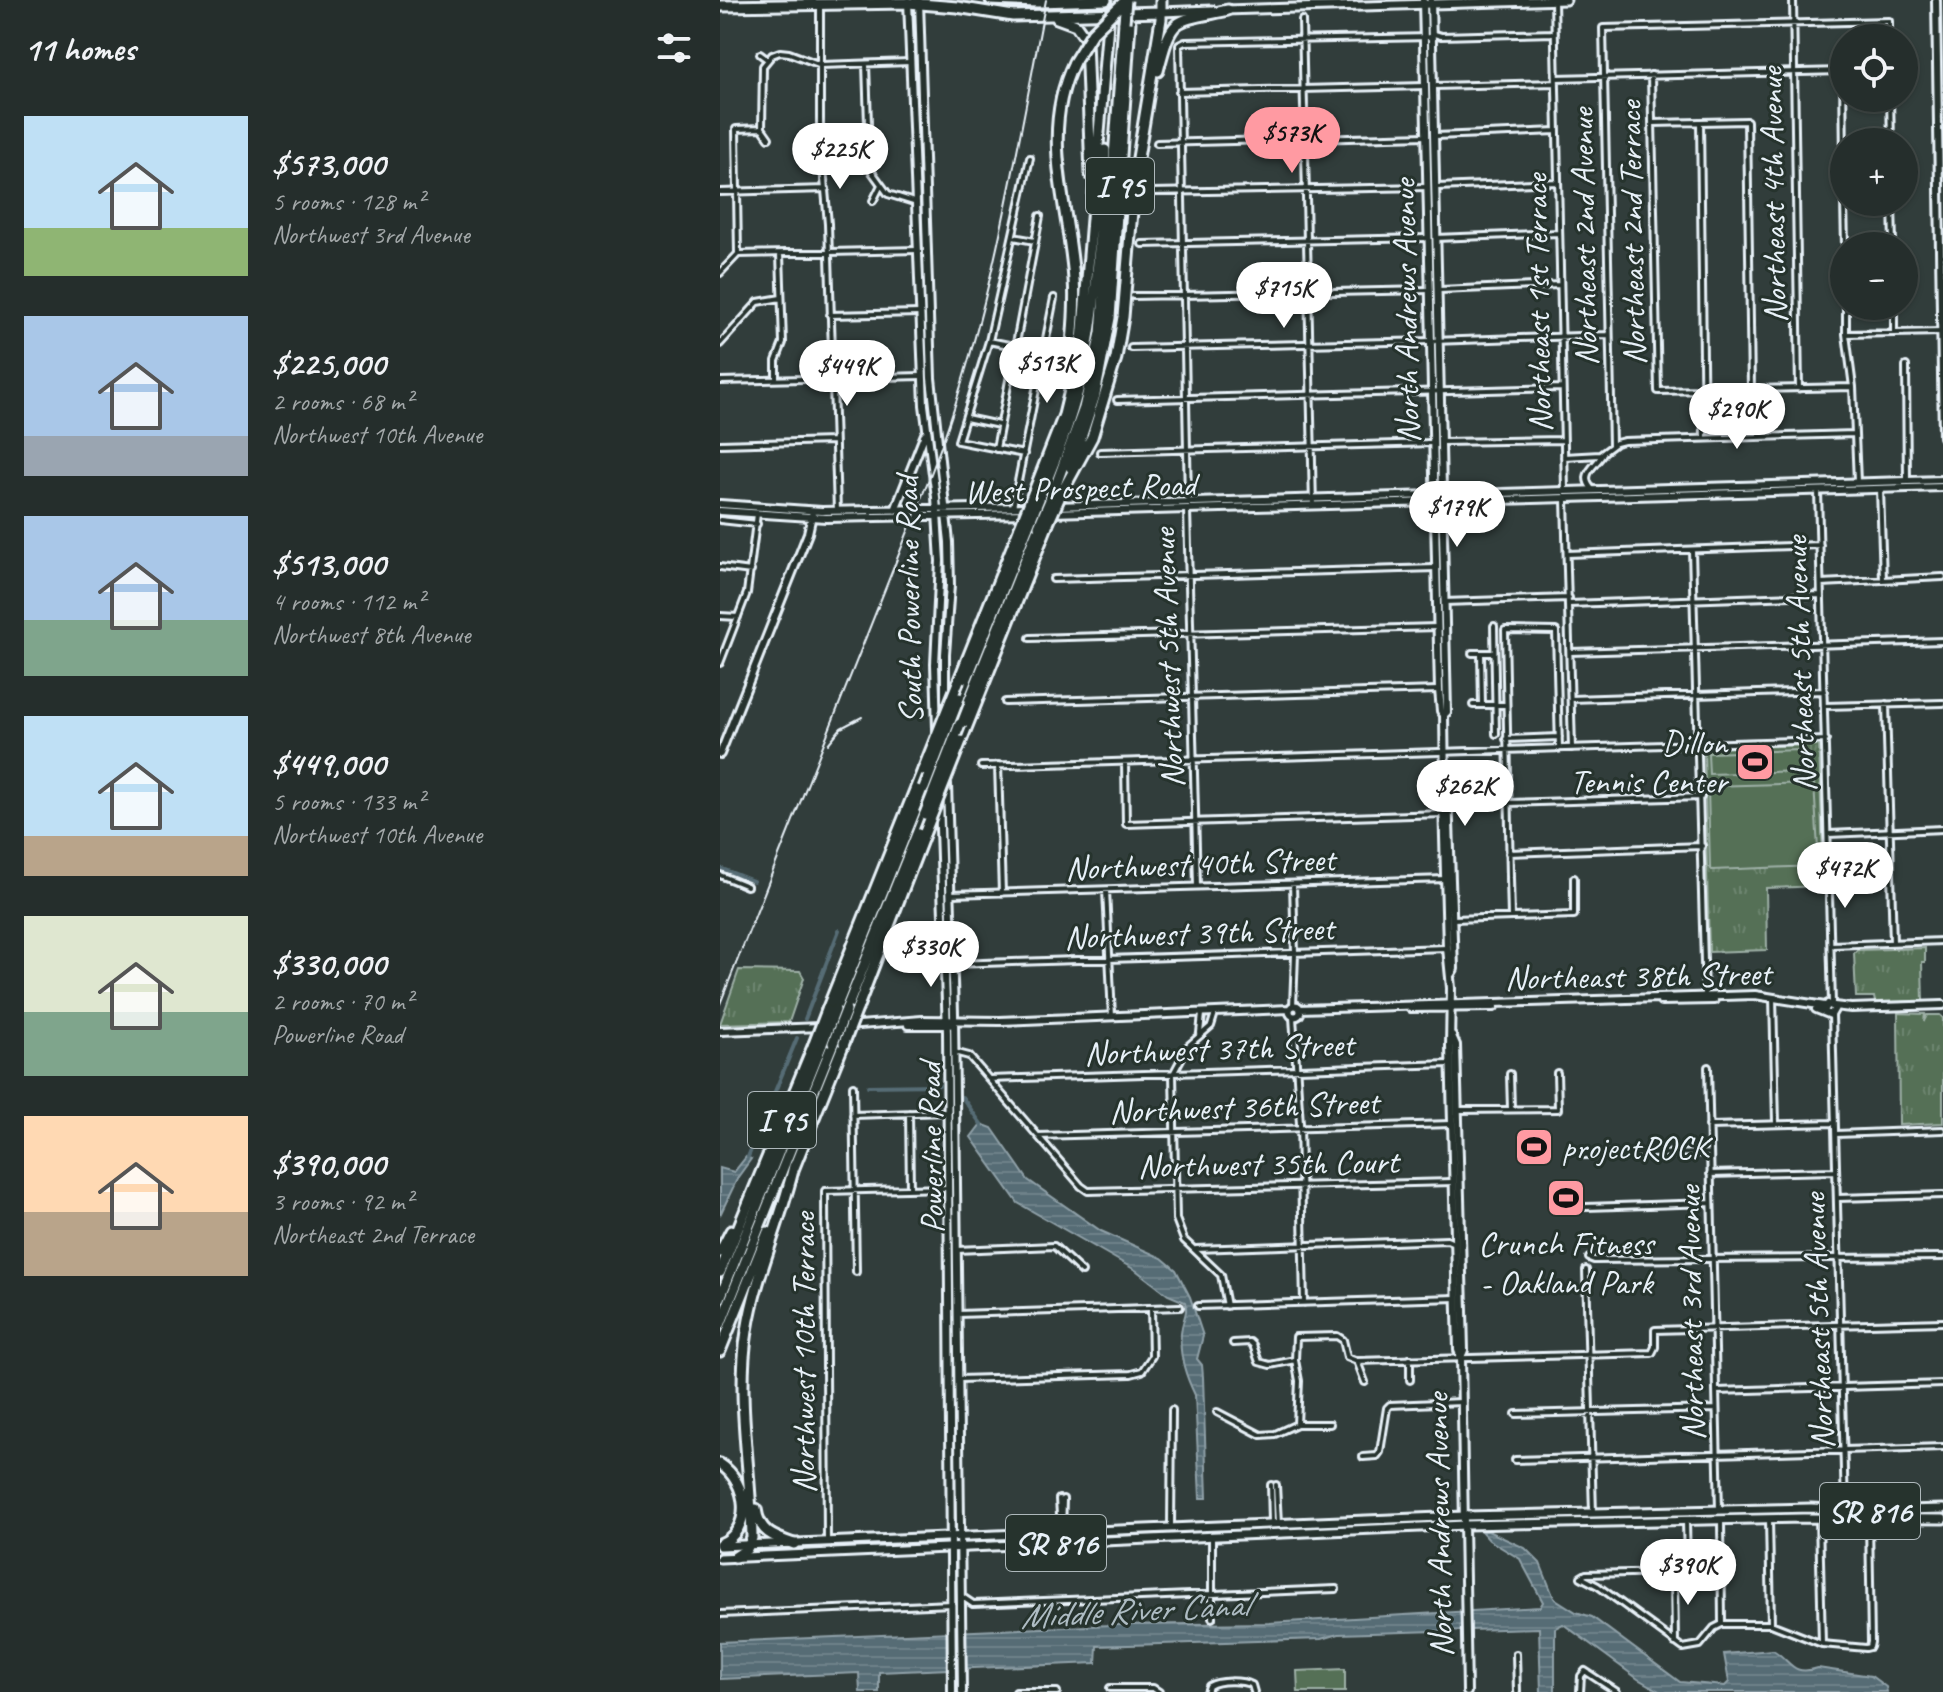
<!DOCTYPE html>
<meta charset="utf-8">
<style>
body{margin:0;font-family:Caveat,sans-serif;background:#313a38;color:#f1f3f6;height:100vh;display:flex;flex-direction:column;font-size:30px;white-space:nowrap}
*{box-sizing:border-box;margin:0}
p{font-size:26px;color:#a3a8a9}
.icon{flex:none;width:44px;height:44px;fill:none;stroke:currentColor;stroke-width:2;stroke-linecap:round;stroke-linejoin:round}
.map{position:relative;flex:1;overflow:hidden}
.side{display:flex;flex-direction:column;background:#252e2c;width:720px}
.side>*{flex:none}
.controls{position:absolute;left:1110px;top:24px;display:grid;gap:16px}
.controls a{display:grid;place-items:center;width:88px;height:88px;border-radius:50%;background:#252e2c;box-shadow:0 2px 6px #0004,0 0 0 2px #424a48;font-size:40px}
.price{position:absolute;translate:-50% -68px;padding:0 18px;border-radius:28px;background:#fff;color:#222;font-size:26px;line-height:52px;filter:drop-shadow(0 2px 4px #0008)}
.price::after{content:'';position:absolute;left:50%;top:48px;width:24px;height:18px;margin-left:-12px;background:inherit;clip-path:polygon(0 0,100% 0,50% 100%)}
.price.on{background:#ff9aa2;color:#111}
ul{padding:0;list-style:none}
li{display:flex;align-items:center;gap:24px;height:200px;padding:0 24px}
li span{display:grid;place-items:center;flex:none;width:224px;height:160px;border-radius:0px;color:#555}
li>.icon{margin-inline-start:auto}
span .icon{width:96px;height:96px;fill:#fffc;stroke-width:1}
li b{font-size:34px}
h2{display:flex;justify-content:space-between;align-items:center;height:96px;padding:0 24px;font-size:34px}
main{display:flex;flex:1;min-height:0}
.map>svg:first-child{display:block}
.grass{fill:url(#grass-tufts);stroke:#9eb0a7;stroke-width:2}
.garden{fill:#557056;stroke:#9eb0a7;stroke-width:2}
.water{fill:url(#water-rules);stroke:#90a1a9;stroke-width:2}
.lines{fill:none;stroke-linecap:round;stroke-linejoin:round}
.canal{stroke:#566c74;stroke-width:4}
.street-casing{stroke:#e8f1f8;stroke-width:10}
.secondary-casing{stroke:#e8f1f8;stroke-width:12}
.primary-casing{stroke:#e8f1f8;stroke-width:13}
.highway-casing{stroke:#e8f1f8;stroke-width:15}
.street{stroke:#26332d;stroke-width:4}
.secondary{stroke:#26332d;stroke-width:6}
.primary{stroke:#26332d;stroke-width:7}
.highway{stroke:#26332d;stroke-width:9}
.rail{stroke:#e8f1f8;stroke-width:2}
.highway-bridge-casing{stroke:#e8f1f8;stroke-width:15;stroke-linecap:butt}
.highway-bridge{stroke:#26332d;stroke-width:9}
.labels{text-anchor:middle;stroke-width:6;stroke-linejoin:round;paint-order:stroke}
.shield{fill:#26332d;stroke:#aeb8bb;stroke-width:2}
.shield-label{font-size:32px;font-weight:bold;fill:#e8f1f8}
.street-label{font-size:34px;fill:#e8f1f8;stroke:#26332d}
.poi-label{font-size:34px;fill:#e8f1f8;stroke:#26332d;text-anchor:end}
.water-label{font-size:36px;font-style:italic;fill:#aebcc3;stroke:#26332d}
</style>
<main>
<section class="side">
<h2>11 homes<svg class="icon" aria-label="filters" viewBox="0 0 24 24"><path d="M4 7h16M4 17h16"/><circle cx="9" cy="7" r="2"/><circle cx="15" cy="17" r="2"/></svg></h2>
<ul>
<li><span style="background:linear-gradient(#bfe0f5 70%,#8fb573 0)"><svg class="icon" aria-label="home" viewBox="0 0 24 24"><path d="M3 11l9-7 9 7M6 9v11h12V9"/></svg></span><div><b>$573,000</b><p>5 rooms · 128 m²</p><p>Northwest 3rd Avenue</p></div></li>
<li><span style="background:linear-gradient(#a9c7e8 75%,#9aa5b1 0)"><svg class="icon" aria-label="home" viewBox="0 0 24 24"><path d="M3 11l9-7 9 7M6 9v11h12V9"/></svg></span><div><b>$225,000</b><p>2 rooms · 68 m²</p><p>Northwest 10th Avenue</p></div></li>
<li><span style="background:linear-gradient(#a9c7e8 65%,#7fa58c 0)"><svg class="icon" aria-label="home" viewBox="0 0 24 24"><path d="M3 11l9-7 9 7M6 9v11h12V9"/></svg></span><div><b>$513,000</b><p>4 rooms · 112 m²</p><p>Northwest 8th Avenue</p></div></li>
<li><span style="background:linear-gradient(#bfe0f5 75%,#b9a48a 0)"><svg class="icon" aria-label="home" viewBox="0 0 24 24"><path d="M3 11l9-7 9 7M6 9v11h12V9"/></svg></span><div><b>$449,000</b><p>5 rooms · 133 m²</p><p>Northwest 10th Avenue</p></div></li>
<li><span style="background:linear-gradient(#dfe7d0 60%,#7fa58c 0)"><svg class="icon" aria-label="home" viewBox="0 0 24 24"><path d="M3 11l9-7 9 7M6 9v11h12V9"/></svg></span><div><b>$330,000</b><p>2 rooms · 70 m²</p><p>Powerline Road</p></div></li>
<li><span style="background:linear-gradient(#ffd9b3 60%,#b9a48a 0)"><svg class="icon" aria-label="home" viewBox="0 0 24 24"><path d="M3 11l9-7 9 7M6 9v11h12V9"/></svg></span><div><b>$390,000</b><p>3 rooms · 92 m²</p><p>Northeast 2nd Terrace</p></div></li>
</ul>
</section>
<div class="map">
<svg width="1223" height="1692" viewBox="0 0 1223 1692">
<defs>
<pattern id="grass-tufts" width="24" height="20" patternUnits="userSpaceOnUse" patternTransform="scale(2)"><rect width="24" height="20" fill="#557056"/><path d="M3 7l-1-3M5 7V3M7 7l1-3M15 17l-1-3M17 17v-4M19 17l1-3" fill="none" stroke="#6d856f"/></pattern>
<pattern id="water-rules" width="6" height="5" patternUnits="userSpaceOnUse" patternTransform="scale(2)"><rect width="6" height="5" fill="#566c74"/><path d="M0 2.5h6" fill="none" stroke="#6e8189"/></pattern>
</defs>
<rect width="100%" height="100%" fill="#313d3b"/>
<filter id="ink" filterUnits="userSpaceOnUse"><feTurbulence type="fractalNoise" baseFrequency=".0125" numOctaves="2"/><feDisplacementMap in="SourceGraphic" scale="16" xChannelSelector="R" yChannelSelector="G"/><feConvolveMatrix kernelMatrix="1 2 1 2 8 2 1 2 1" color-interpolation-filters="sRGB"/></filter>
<g filter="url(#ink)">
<path class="grass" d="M 1099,745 L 1104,886 L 1046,888 L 1047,950 L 989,952 L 984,748 Z
M 1205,948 L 1205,962 L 1202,962 L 1203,1001 L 1155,1002 L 1154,997 L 1136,997 L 1134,953 L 1137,950 Z
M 19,970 L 80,971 L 84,978 L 69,1022 L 0,1024 Z
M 1178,1013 L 1205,1014 L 1204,1021 L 1207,1015 L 1220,1015 L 1223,1018 L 1223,1123 L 1179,1125 Z"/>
<path class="garden" d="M 1081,750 L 1082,771 L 989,774 L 988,753 Z
M 1094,783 L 1099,866 L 992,870 L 990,868 L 988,788 L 990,786 Z
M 625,1669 L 625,1692 L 578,1692 L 577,1671 Z"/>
<path class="water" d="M 261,1124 L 272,1128 L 308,1180 L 381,1231 L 442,1258 L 456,1270 L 470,1297 L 483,1336 L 477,1359 L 482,1365 L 483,1377 L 487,1498 L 480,1498 L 475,1395 C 465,1375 457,1352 462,1327 C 464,1317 468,1312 465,1302 L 448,1295 L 417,1271 L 298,1203 L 251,1137 Z
M 26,1157 L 31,1159 L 18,1177 L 0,1215 L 0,1168 L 14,1172 Z
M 761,1531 L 768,1531 L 805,1548 L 820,1563 L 834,1598 L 856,1612 L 872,1617 L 960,1682 L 1005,1686 L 1009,1682 L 1004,1654 L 1053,1650 C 1071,1660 1071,1677 1098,1668 L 1151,1676 L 1166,1687 L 1167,1692 L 941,1692 L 918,1679 L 843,1624 L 835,1628 L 835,1692 L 821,1692 L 819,1628 L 618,1634 L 601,1639 L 377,1646 L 376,1663 L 159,1672 L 159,1692 L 140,1692 L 139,1673 L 0,1679 L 0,1642 L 392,1625 L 549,1623 L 820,1607 L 823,1602 L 800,1559 L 769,1540 Z"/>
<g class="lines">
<path class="canal" d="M 0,868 L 33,881
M 85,1019 L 119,930
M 148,1086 L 219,1085
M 242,1097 L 261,1124
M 28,1157 L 77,1038"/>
<g class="street-casing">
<path id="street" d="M 834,0 L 845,490
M 1073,0 L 1079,389
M 100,7 L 100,133 L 108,224 L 117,511
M 582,20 L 593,506
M 711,33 L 721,36 L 835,33
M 40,54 L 48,60
M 146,64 L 149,154 L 152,172 L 168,194 L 197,203
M 931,75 L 938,391 L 1133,387
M 836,78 L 1123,71 L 1124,165
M 714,86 L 836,83
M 459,92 L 705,86
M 1170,98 L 1171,142
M 980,122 L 984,438
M 933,123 L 1027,121 L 1031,389
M 715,136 L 837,131
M 49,138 L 42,128 L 43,66 L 52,55 L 60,52 L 69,53 L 101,65 L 190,62
M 437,143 L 707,136
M 717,187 L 838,182
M 0,192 L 106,189
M 430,192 L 708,187
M 153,201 L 161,185
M 1124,202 L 1125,246
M 1172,202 L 1173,246
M 293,237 L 315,241
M 716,238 L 839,233
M 422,244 L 707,238
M 18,254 L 198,250
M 18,254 L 16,129 L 42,128
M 0,273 L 18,254
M 719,290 L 840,285
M 413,296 L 710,290
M 1126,306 L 1126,334 L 1133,387 L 1137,482
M 1174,306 L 1174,333
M 110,315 L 200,313
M 1126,334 L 1222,332
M 269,341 L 324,352
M 0,344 L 38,302 L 61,298
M 411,348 L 712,341 L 888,335
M 1186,366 L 1187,481
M 56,380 L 56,361 L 63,343 L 60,254
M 0,381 L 202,376
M 397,400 L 842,388
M 246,418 L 279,425
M 722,442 L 844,440
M 0,444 L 114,441
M 892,445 L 883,28 L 1169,21 L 1169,38
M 276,449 L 320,216
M 380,452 L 713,443
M 304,454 L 238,441 L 269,341 L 310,158
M 844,457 L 880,455 L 896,443 L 904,441 L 1135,434
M 872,489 C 859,474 875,467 883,454
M 1160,489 L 1163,580
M 1098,491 L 1112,1004
M 845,499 L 852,748
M 468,501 L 459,45 L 465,42 L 711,37
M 293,507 L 334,298
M 467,510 L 477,886
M 0,520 L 37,524
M 972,551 L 985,996
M 847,554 L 1100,545
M 0,567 L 31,571
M 333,579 L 716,568
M 1101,583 L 1223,577
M 724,602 L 849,598
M 849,604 L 1101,595
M 0,616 L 18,617
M 774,626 L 776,734
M 310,638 L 718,627
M 850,652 L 1223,641
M 752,653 L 774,653
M 0,663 L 27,593 L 37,514
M 851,699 L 1104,691
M 285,702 L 719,690
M 1166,704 L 1173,943
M 753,705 L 762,705 L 761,653
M 762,705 L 786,705
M 1105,706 L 1223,703
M 786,739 L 839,737
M 405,763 L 406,824 L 723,814
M 278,765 L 282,893
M 261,766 L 1106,740
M 788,803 L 981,797
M 1109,834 L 1223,829
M 789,853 L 982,846
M 0,875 L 27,886
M 790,877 L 785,630 L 836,631 L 839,749
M 790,878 L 791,917
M 386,890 L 392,1017
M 230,894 L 727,879
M 733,919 L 854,915 L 854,878
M 1111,945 L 1223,941
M 233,964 L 727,948
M 1053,997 L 1056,1123
M 573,1006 L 575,954 L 573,884
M 495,1013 L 491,1026 L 468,1046 L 453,1074 L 456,1219 L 464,1240 L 501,1275 L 507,1306
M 1112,1014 L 1125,1509
M 573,1017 L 580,1124 L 584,1303
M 480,1033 L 482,1014
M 234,1052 L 249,1056 L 361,1186 L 368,1191 L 733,1182
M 988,1067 L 999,1510
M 790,1074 L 791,1109
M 270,1079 L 730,1064
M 133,1086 L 136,1272
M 738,1110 L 838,1109 L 837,1073
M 189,1113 L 190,1189
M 133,1115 L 227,1112
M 989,1126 L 1115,1123
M 1116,1134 L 1223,1130
M 318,1136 L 732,1124
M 864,1155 L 990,1153
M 990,1174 L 1116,1171
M 1118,1198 L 1223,1195
M 866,1207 L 991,1203
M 476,1249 L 727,1240 L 734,1243
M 237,1250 L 334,1246 L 362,1272
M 869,1258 L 874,1260 L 1223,1257
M 866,1270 L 873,1513
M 478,1306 L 736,1298
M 238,1314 L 460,1307
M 513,1343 L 530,1342 L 533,1345 L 539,1362 L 550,1365 L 575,1360 L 576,1337 L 617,1336 L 623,1340 L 627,1357 L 637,1361 L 932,1353 L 935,1347 L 935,1330 L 1223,1322
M 690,1359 L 690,1380
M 575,1360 L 579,1381 L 577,1424
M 637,1361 L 645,1382
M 239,1379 L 411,1374 L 422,1371 L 432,1356 L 431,1309
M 996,1391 L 1223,1384
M 497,1412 L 541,1435 L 555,1434 L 577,1424 L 610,1424
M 796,1414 L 996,1409
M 643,1457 L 657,1456 L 660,1452 L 667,1408 L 670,1405 L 742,1402
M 795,1460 L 1223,1447
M 551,1485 L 552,1522
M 556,1485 L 558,1524
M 339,1499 L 341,1531
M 1099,1518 L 1102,1644
M 1049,1519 L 1051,1624
M 1001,1520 L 1002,1624
M 451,1526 L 452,1410
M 342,1531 L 343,1499
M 492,1537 L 492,1618
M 107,1541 L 105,1191 L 227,1188
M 954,1573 L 955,1643
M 861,1577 L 878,1586 L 963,1648 L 980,1645 L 994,1628 L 1002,1624 L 1051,1624 L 1102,1644 L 1146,1648 L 1150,1647 L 1151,1642 L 1149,1520
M 861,1577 L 866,1574 L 954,1572 L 964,1569 L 967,1565 L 966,1521
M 241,1596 L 253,1604 L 616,1589
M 0,1614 L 232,1604
M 796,1654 L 797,1692
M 390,1688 L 433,1688 L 439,1692
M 296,1692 L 337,1692
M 487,1692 L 489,1686 C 499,1680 521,1680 532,1685 L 534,1692
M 860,1692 L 861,1676 L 865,1671 L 897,1692"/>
</g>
<g class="secondary-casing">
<path id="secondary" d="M 703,0 L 719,690 L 721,711 L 724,715
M 711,0 L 727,712 L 724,715 L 725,788 L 723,800 L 727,948 L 731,988 L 730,1047 L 738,1350 L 741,1357 L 747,1692
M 1216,0 L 1223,437
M 188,1 L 204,405 L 216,497 L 220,561 L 215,664 L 217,729
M 199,1 L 211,378 L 229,542 L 230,585 L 225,654 L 225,713
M 0,504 L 102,511 L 308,507
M 335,506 L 1223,480
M 175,510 L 205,434
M 0,511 L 106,518 L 308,514
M 331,513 L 1223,487
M 0,754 L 88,533 L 92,515
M 227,784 L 234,1013 L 242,1692
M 725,788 L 728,792 L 734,969 L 731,974
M 219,800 L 227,1032 L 232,1692
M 941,1001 L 994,1000
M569.5 1011a5.5 5.5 0 1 1 11 0a5.5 5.5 0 1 1-11 0Z
M 1114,1006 L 1131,1008 L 1223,1005
M 690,1008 L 774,1007
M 580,1009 L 1035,995 L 1105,1006
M 1096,1009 L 1111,1015 L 1115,1008 L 1108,1004 L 1104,1011
M 188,1025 L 229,1025
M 127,1026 L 202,1020 L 280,1021 L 569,1009
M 0,1031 L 100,1027
M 732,1036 L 736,1045 L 743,1311 L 744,1350 L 741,1357"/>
</g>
<g class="primary-casing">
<path id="primary" d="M 505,10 L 846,0
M 441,12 L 492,10
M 0,1546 L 745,1516 L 1091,1508 L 1149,1511 L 1223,1509
M 0,1558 L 746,1525 L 1083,1518 L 1223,1519"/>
</g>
<g class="highway-casing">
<path id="highway" d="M 271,0 L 317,2 L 386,0
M 0,6 L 188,3 L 237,7 L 293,16 L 441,12
M 337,18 L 356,25 L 366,39 L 371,175
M 438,71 C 453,12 454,23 508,10
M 349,385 C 350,350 357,316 354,280 C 349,205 319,134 354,62
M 351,468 L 375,395 L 390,318 L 410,22
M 333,493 L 364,408 L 381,333 L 404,22
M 313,494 L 344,415 L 362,341 L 388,23
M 321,494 C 339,452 355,410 364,365 C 379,295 380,221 385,150
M 341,494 L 372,437 L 396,358 L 403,317 L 415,176 L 441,19 L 441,0
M 239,680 L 300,527
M 239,698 L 308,526
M 240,724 L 319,526
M 241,741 L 327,526
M 137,1009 L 205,832
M 107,1010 L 203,770
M 115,1010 L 204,788
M 126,1010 L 205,814
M 73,1170 L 124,1043
M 0,1252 L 11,1231
M 0,1272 L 94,1044
M 0,1298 L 102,1044
M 0,1325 L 113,1043
M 0,1351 L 48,1232
M 0,1464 C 28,1482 34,1530 0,1544
M 36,1509 C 39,1532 53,1537 74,1544
M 15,1557 L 27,1549 L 32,1538 C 31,1469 16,1399 27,1331 C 36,1274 61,1222 74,1166"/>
</g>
<use href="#street" class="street"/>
<use href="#secondary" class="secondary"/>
<use href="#primary" class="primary"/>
<use href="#highway" class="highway"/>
<path class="rail" d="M 108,744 L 121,728 L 142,717
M 0,1004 L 212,471 C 270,319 295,159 326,0"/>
<g class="highway-bridge-casing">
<path id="highway-bridge" d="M 404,22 L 406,0
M 354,62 L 372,33 L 406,0
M 308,526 L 321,494
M 319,526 L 333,493
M 327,526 L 341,494
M 300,527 L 313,494
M 203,770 L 239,680
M 204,788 L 239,698
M 205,814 L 240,724
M 205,832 L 241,741
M 113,1043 L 126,1010
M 124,1043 L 137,1009
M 94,1044 L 107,1010
M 102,1044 L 115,1010"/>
</g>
<use href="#highway-bridge" class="highway-bridge"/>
</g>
</g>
<defs>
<g id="stadium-square" transform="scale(2)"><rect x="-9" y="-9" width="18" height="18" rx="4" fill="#ff9aa2" stroke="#26332d"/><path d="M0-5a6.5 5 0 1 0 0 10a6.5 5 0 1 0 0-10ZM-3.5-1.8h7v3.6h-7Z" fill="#111"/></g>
</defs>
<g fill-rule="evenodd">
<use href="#stadium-square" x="1035" y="762"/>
<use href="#stadium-square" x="814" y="1147"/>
<use href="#stadium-square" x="846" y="1198"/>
</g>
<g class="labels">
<g class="shield">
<rect x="366" y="158" width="68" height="56" rx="6"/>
<rect x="28" y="1092" width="68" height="56" rx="6"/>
<rect x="1100" y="1483" width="100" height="56" rx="6"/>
<rect x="286" y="1515" width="100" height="56" rx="6"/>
</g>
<g class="shield-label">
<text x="400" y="197">I 95</text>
<text x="62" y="1131">I 95</text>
<text x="1150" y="1522">SR 816</text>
<text x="336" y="1554">SR 816</text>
</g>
<g class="street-label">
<text transform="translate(1052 195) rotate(-91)" y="12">Northeast 4th Avenue</text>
<text transform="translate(911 233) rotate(-91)" y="12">Northeast 2nd Terrace</text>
<text transform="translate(863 237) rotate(-91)" y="12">Northeast 2nd Avenue</text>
<text transform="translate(817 303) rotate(-91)" y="12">Northeast 1st Terrace</text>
<text transform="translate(685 311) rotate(-91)" y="12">North Andrews Avenue</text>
<text transform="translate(360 487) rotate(-2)" y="12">West Prospect Road</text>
<text transform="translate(188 600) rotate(-91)" y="12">South Powerline Road</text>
<text transform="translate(447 658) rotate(-92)" y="12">Northwest 5th Avenue</text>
<text transform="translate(1079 664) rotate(-92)" y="12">Northeast 5th Avenue</text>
<text transform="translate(480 863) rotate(-2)" y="12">Northwest 40th Street</text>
<text transform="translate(479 932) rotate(-2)" y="12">Northwest 39th Street</text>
<text transform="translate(918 975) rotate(-1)" y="12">Northeast 38th Street</text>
<text transform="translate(499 1048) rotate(-2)" y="12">Northwest 37th Street</text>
<text transform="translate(524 1106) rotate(-2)" y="12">Northwest 36th Street</text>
<text transform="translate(210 1148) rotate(-91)" y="12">Powerline Road</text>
<text transform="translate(548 1163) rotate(-1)" y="12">Northwest 35th Court</text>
<text transform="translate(970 1313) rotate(-91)" y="12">Northeast 3rd Avenue</text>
<text transform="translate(1097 1321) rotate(-92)" y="12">Northeast 5th Avenue</text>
<text transform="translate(83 1353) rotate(-90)" y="12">Northwest 10th Terrace</text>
<text transform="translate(718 1525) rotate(-91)" y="12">North Andrews Avenue</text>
</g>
<g class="poi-label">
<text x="1007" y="754">Dillon<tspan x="1007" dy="39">Tennis Center</tspan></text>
<text x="842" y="1159" text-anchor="start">projectROCK</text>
<text x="846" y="1255" text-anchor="middle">Crunch Fitness<tspan x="846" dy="39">- Oakland Park</tspan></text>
</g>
<g class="water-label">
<text transform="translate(414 1609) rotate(-3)" y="13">Middle River Canal</text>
</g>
</g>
</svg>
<div class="controls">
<a><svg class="icon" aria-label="locate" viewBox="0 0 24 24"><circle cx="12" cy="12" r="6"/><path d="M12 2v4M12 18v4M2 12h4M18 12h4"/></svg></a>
<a>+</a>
<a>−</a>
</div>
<b class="price on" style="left:572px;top:175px">$573K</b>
<b class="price" style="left:120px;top:191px">$225K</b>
<b class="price" style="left:564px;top:330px">$715K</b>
<b class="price" style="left:327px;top:405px">$513K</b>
<b class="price" style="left:127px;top:408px">$449K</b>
<b class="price" style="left:1017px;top:451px">$290K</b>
<b class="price" style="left:737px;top:549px">$179K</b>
<b class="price" style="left:745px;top:828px">$262K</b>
<b class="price" style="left:1125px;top:910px">$472K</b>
<b class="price" style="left:211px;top:989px">$330K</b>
<b class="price" style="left:968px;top:1607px">$390K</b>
</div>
</main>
